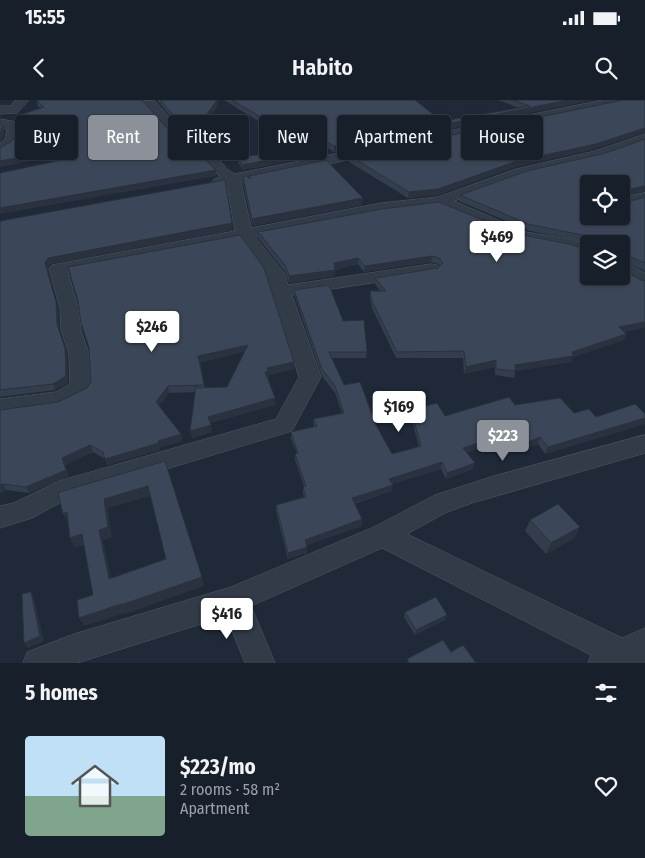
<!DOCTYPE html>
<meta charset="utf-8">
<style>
body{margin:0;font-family:"Fira Sans Condensed",sans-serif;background:#242c36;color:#f1f3f6;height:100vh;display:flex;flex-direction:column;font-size:19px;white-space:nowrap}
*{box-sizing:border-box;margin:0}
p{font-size:16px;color:#9ea2a8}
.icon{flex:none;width:28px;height:28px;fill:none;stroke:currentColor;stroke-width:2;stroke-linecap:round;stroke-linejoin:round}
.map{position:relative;height:563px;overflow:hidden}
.side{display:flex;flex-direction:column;background:#171f2a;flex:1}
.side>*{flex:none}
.top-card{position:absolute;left:15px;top:15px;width:615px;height:45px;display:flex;gap:10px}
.buttons{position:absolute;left:580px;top:75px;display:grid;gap:10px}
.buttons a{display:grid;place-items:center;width:50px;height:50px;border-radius:5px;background:#171f2a;box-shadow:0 1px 4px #0004,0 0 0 1px #363d47;font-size:25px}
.price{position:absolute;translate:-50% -42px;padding:0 11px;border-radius:5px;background:#fff;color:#222;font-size:16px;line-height:32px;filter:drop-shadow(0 1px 2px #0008)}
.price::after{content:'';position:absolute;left:50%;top:30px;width:15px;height:11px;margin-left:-8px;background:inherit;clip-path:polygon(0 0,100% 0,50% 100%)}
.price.current{background:#8c9099;color:#fff}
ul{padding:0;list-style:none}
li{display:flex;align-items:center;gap:15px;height:125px;padding:0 25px}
li span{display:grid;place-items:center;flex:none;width:140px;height:100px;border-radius:5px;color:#555}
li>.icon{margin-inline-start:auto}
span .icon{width:60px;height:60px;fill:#fffc;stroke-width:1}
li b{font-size:21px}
h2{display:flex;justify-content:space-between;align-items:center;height:60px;padding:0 25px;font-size:21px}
.chip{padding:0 18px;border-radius:5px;background:#171f2a;box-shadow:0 1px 4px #0004,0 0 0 1px #363d47;font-size:18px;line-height:45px}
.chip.current{background:#8c9099;color:#fff}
.status{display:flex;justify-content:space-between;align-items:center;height:35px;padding:0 25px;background:#171f2a;direction:ltr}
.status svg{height:14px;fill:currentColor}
header{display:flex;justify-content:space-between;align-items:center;height:65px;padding:0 25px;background:#171f2a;font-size:22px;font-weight:600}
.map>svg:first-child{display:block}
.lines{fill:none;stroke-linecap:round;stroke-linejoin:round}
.minor-casing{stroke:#505966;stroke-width:1}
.minor{fill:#323b48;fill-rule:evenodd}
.wall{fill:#333d4c;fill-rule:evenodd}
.shaded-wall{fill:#29323e}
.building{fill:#3b4758;stroke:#29323e;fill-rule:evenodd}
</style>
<div class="status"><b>15:55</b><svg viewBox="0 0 49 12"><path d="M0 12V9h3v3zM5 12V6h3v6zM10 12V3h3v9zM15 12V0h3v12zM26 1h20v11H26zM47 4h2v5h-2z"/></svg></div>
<header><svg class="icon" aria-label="back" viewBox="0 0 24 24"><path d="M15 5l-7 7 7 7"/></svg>Habito<svg class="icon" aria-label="search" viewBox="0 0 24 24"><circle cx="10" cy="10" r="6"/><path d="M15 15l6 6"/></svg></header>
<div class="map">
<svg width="645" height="563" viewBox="0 0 645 563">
<rect width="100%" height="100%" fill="#1f2938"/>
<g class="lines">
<g class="minor-casing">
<path id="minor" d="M 16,0 L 29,0 L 17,13 L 0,14 L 0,6 L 10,6 Z
M 138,0 L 155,1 L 174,23 L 213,53 L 228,70 L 235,74 L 603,0 L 626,0 L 620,4 L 241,82 L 251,128 L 381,103 L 438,97 L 516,69 L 595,51 L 645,34 L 645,42 L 604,57 L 525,75 L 454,101 L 526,132 L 572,140 L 589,145 L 589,156 L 568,149 L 516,139 L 438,106 L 381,113 L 255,137 L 284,173 L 288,185 L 431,164 L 437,165 L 440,169 L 437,173 L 431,174 L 292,195 L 321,277 L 292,331 L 67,399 L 32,418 L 0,428 L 0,406 L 14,403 L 59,381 L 276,319 L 299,277 L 266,174 L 241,139 L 68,172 L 78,208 L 81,230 L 89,254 L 92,288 L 89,293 L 60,307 L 0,315 L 0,299 L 56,292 L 70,284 L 69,254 L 61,230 L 60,208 L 49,169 L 52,165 L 235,131 L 227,85 L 214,85 L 212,82 L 214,79 L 220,77 L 203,59 L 166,29 L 147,7 Z
M 0,19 L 17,22 C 25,36 14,49 0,52 L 0,43 L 5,39 L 7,29 L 0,27 Z
M 645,93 L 645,102 L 621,107 L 621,98 Z
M 589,108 L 589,116 L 594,116 L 587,119 L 581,117 L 579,114 L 581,111 Z
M 621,161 L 645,173 L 645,186 L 639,185 L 621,174 Z
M 645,335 L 645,353 L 472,403 L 445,413 L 407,434 L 622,538 L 645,528 L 645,563 L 588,563 L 591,555 L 382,448 L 251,506 L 275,563 L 245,563 L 226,516 L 77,563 L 23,563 L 27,552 L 74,534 L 231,487 L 374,427 L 435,395 L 494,376 Z"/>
</g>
<use href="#minor" class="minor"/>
</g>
<path class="wall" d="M 157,0 L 218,0 L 218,5 L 208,20 L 186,25 L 187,31 L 175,22 Z
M 224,0 L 415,0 L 435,16 L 449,20 L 519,8 L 498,0 L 593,0 L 334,52 L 292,26 L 284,37 Z
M 37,1 L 164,25 L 188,49 L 185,55 L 216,70 L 216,76 L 66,59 L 67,57 L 63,54 L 0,67 L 0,48 L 4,46 L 13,40 L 19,32 L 19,23 L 17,16 L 41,8 L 38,7 Z
M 622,1 L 594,49 L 515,67 L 438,95 L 408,98 L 349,62 L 350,56 Z
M 645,39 L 645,91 L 621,96 L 621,101 L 624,103 L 645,97 L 645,171 L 622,161 L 622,169 L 645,227 L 625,232 L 626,234 L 624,240 L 573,257 L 571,262 L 515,271 L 514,278 L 495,275 L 495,267 L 464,274 L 463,258 L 396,258 L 372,208 L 370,198 L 370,191 L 380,191 L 375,184 L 375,178 L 438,168 L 440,166 L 438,164 L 431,162 L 364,172 L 358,164 L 335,170 L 335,176 L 289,183 L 285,172 L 258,138 L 258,132 L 589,176 L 621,144 L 590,144 L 527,130 L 459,101 L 460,95 L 606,53 ZM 589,84 L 621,101 L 589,116 L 581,112 L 580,109 L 589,107 Z
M 257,55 L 316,56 L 243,70 L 238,62 L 238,57 Z
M 249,76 L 362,105 L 252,126 L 243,83 L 243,77 L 249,78 Z
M 0,121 L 233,130 L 50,164 L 47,170 L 58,208 L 59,231 L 67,254 L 68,283 L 55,290 L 0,297 Z
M 294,190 L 343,221 L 367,252 L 366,258 L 332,258 L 344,285 L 376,325 L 392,354 L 419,347 L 411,317 L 411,310 L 445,316 L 515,305 L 596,317 L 645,314 L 645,324 L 545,354 L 538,344 L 516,352 L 506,340 L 467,352 L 473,369 L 446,379 L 441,369 L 392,384 L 392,391 L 354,404 L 362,426 L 307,445 L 307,453 L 288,459 L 276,411 L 276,405 L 304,397 L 303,393 L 303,387 L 304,386 L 295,360 L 295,354 L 297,353 L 291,339 L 291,332 L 314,327 L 313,319 L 342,313 L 335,293 L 322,276 L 295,197 Z
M 78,201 L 294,262 L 294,269 L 269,275 L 269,278 L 268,278 L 275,298 L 275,305 L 210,323 L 212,332 L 192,338 L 196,292 L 169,293 L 159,306 L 181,334 L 182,341 L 160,347 L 160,350 L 107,365 L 105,359 L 93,352 L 65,365 L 69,376 L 29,393 L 6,390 L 0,394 L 0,310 L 58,302 L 87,288 L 91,282 L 89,247 ZM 244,252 L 227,287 L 205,288 L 200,262 Z
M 530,420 L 575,438 L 546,454 L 525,431 Z
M 405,512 L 447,515 L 445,520 L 415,535 L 404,517 Z"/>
<path class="shaded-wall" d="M 218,0 L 218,5 L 208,20 L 186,25 L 183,20 Z
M 569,0 L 593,0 L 334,52 L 334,46 Z
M 292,21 L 292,26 L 284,37 L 284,31 Z
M 3,25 L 5,30 L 3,38 L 0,41 L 0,34 Z
M 645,28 L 645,33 L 594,49 L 515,67 L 438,95 L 408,98 L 409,92 L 517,61 Z
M 187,44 L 188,49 L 180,61 L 179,55 Z
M 61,49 L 63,54 L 0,67 L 0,61 Z
M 316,51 L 316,56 L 243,70 L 242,65 Z
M 216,70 L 216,76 L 0,114 L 0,108 Z
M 645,86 L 645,91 L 621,96 L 622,91 Z
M 363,98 L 362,105 L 252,126 L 252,119 Z
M 589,101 L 588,106 L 580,109 L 579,107 L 582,103 Z
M 232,123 L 233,130 L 50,164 L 47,170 L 58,208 L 59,231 L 67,254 L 68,283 L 55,290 L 53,284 L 57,224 L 45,163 L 48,158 Z
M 432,156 L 431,162 L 364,172 L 365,166 Z
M 358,158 L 358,164 L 334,170 L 334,163 Z
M 335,170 L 335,176 L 289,183 L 289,176 Z
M 645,222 L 645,227 L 617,234 L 619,227 Z
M 626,234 L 624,240 L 573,257 L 571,262 L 515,271 L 515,265 L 572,252 Z
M 248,245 L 248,251 L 200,263 L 198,256 Z
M 496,260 L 495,267 L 464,274 L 466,267 Z
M 294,262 L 294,269 L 269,275 L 269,278 L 266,279 L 265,272 L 267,268 Z
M 168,286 L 169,293 L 157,309 L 156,302 Z
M 275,298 L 275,305 L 209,323 L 208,317 Z
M 645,318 L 645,324 L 545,354 L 548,347 Z
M 211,325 L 212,332 L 192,338 L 190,331 Z
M 508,333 L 506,340 L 462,354 L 463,348 Z
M 181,334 L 182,341 L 160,347 L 160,350 L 107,365 L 105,359 L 158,341 Z
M 540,337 L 538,344 L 516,352 L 519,346 Z
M 90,345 L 93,352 L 65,365 L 69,376 L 29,393 L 26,387 L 62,358 Z
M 442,362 L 441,369 L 388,385 L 389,379 Z
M 475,363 L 473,369 L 446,379 L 447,373 Z
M 3,384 L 6,390 L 0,394 L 0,385 Z
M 393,385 L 392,391 L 351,404 L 352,398 Z
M 148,386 L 151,396 L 108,408 L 112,437 L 103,440 L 113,488 L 109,479 L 99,430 L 104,399 Z
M 67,412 L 72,422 L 68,424 L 63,414 Z
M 362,419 L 362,426 L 305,446 L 305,440 Z
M 580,427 L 575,438 L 546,454 L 551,443 Z
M 82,434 L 87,444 L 74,448 L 70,438 Z
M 307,447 L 307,453 L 288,459 L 288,453 Z
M 202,477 L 204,486 L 125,514 L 125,513 L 84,526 L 79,518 Z
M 31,492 L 34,498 L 44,541 L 28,548 L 24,543 Z
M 447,515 L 445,520 L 415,535 L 416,530 Z"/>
<path class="building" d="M 39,0 L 141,0 L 145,3 L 164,25 L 187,44 L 179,55 L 198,53 L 216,70 L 0,108 L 0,73 L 66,59 L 69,54 L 61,49 L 0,61 L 0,48 L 4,46 L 13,40 L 19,32 L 19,22 L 17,16 L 44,7 L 37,1 Z
M 160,0 L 217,0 L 207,14 L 183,20 L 186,25 L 174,16 Z
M 232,0 L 415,0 L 435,16 L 449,20 L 530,6 L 513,0 L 569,0 L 334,46 L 292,21 L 284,31 Z
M 623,0 L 645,0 L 645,28 L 596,44 L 517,61 L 438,89 L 409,92 L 350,56 Z
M 0,23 L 3,25 L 1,32 L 0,34 Z
M 645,39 L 645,86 L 622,91 L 621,101 L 624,103 L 645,97 L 645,163 L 622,153 L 622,169 L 641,180 L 645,181 L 645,222 L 619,227 L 626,234 L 572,252 L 573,256 L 515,265 L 515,271 L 496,269 L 496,260 L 466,267 L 464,251 L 397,252 L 372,201 L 370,191 L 386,191 L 375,178 L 438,168 L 443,163 L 439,158 L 432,156 L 365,166 L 358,158 L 334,163 L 335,170 L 289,176 L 285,165 L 258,132 L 382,109 L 439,102 L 517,134 L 569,144 L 589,150 L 589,176 L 621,176 L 621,144 L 592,144 L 592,137 L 528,124 L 460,95 L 527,71 L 606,53 ZM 589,84 L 621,84 L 621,116 L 589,116 L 589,114 L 581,112 L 579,107 L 582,103 L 589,101 Z
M 310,44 L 316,51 L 242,65 L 238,57 L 257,55 Z
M 326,60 L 363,98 L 252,119 L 243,77 L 246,76 L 251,79 L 249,76 Z
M 225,80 L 232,123 L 48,158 L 45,163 L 56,202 L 57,224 L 65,248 L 66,276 L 53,284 L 0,290 L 0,121 Z
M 240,135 L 264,168 L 294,262 L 267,268 L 269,271 L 265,272 L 275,298 L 208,317 L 211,325 L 190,331 L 196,286 L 197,288 L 227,287 L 248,245 L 198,256 L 204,285 L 168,286 L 156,302 L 181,334 L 158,341 L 159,343 L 105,359 L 103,352 L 90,345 L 62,358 L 66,370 L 26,387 L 3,384 L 0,385 L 0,310 L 58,302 L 87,288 L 91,282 L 89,247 L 81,223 L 78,201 L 68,167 Z
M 329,185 L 343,221 L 364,220 L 367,252 L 329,252 L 344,285 L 360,282 L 376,325 L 392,354 L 421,346 L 411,310 L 437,303 L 445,316 L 509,297 L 515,305 L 560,298 L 574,313 L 589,309 L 596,317 L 635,304 L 645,314 L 645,318 L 548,347 L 540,337 L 519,346 L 508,333 L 463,348 L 475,363 L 447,373 L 442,362 L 389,379 L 393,385 L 352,398 L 362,419 L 305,440 L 307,447 L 288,453 L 276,405 L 306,397 L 303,387 L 306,386 L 295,354 L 298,353 L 291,332 L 317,326 L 313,319 L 344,313 L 335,286 L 322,269 L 294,190 Z
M 165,361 L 202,477 L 121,505 L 121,504 L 79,518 L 77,500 L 93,495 L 82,434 L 70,438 L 67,412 L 63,414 L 58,393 L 63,391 ZM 148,386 L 166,459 L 109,479 L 99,430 L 108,427 L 104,399 Z
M 558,404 L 580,427 L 551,443 L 530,420 Z
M 31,492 L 40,536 L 24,543 L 22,494 Z
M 436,497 L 447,515 L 416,530 L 405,512 Z
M 443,540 L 451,552 L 463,545 L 476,563 L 409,563 L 407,559 Z"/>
</svg>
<div class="buttons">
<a><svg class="icon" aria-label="locate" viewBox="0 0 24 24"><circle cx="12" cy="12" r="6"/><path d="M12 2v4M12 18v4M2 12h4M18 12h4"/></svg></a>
<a><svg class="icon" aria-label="layers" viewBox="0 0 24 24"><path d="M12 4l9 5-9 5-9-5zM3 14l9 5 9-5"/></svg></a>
</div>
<b class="price" style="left:497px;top:163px">$469</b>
<b class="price" style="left:152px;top:253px">$246</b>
<b class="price" style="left:399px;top:333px">$169</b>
<b class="price current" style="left:503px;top:362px">$223</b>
<b class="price" style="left:227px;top:540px">$416</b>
<div class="top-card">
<a class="chip">Buy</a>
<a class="chip current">Rent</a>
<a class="chip">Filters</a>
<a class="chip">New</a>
<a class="chip">Apartment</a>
<a class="chip">House</a>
</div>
</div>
<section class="side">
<h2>5 homes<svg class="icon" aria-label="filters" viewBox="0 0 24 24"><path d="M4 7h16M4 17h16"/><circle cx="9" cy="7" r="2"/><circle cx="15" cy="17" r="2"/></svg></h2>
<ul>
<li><span style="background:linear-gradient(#bfe0f5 60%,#7fa58c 0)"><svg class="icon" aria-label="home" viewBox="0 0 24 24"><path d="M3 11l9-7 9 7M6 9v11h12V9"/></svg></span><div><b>$223/mo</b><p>2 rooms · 58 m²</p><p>Apartment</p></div><svg class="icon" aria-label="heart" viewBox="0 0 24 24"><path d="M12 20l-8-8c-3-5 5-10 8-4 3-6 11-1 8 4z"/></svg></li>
</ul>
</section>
